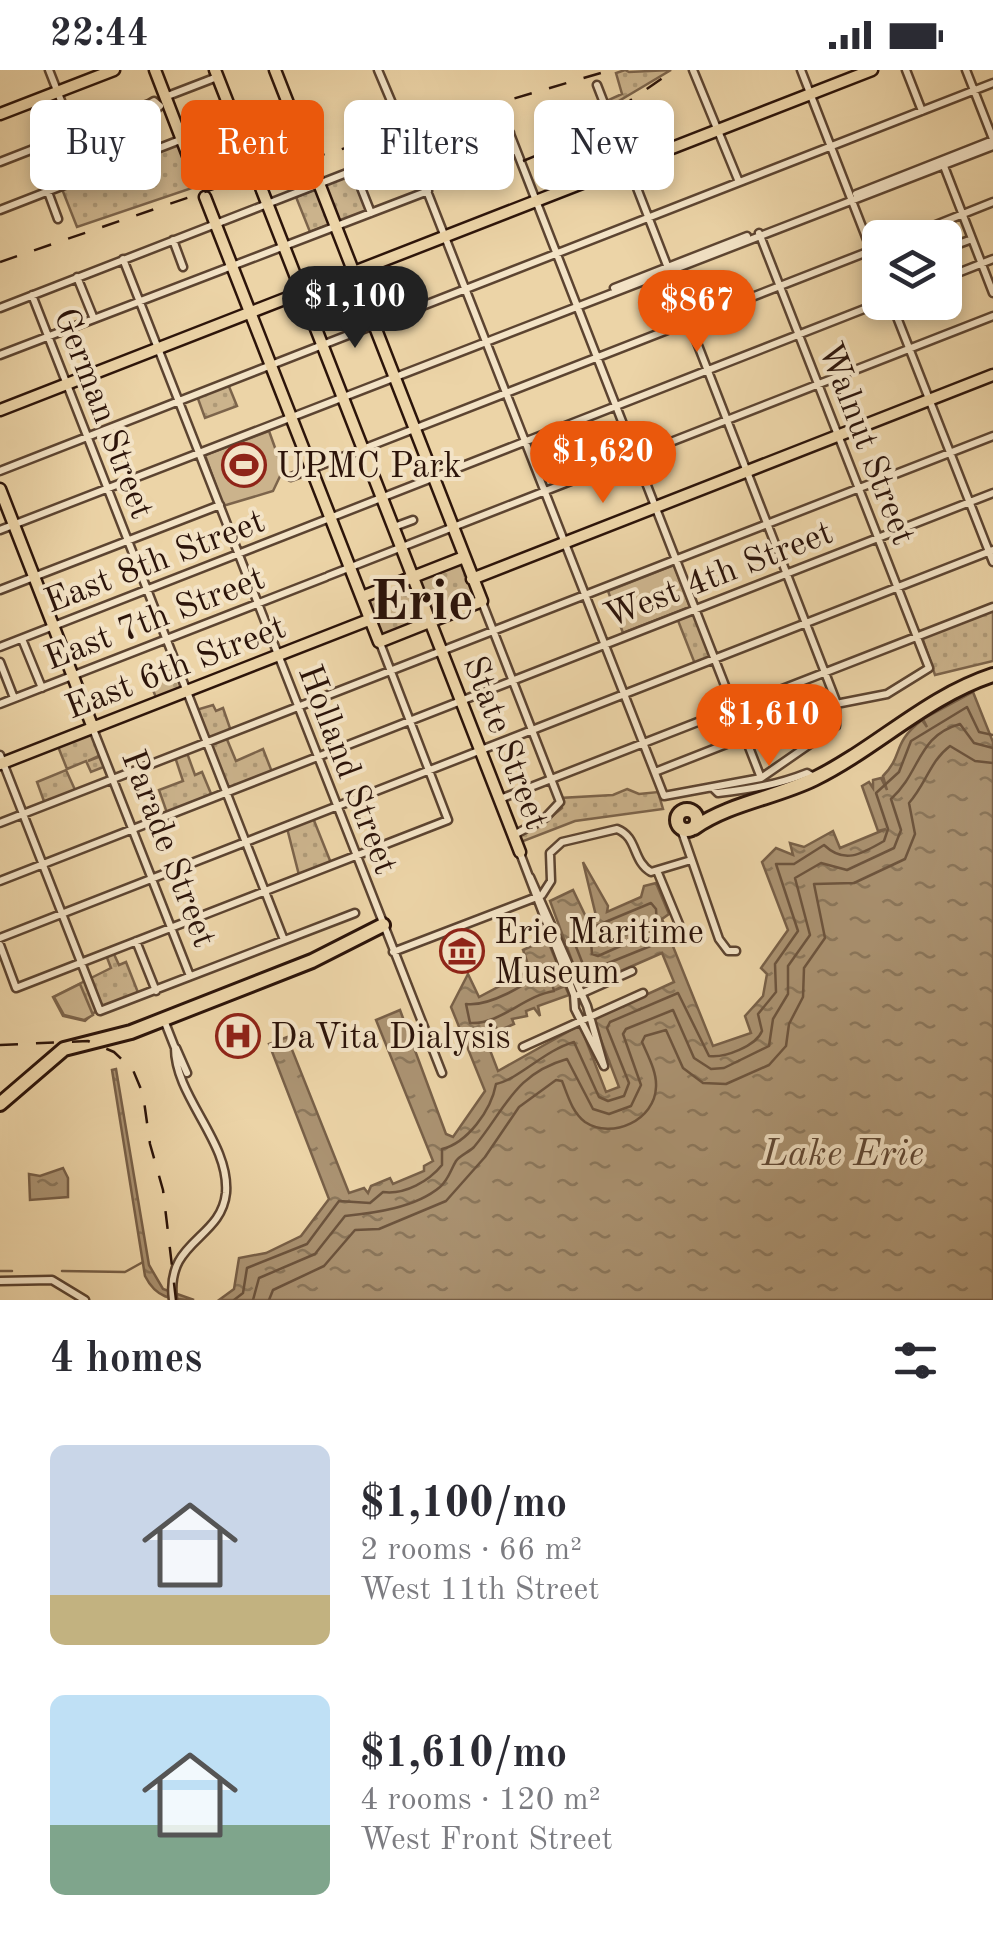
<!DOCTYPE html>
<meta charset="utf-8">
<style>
body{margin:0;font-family:"Old Standard TT",serif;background:#f2f2f3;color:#2b2b33;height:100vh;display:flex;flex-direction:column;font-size:38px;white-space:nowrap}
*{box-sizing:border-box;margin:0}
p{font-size:32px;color:#7c7c81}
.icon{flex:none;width:55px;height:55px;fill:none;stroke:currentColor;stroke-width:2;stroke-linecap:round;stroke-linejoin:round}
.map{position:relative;height:1230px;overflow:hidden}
.drawer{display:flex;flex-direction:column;background:#fff;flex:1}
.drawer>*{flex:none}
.guide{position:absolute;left:30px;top:30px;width:935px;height:90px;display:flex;gap:20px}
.fabs{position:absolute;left:862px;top:150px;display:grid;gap:20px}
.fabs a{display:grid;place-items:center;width:100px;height:100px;border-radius:15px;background:#fff;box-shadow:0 5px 15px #0003;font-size:50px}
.price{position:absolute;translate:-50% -85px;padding:0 22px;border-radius:35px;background:#ea580c;color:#fff;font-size:32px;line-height:65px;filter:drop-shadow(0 2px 5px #0008)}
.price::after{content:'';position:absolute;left:50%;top:60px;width:30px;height:22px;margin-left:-15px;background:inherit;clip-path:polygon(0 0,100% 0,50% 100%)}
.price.current{background:#222;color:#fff}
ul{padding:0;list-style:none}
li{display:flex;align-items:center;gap:30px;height:250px;padding:0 50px}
li span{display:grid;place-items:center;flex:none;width:280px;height:200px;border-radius:15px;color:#555}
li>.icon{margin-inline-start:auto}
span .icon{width:120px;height:120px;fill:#fffc;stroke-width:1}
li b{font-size:42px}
h2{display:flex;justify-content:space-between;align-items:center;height:120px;padding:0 50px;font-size:42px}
.tag{padding:0 35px;border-radius:15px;background:#fff;box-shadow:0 5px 15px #0003;font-size:35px;line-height:90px}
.tag.current{background:#ea580c;color:#fff}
.status{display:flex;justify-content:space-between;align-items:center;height:70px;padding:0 50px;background:#fff;direction:ltr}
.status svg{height:28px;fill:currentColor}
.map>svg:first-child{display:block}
.grass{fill:url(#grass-dots);stroke:#7c644b;stroke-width:2.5}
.pitch{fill:#cbb38c;stroke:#7c644b;stroke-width:2.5}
.water{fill:url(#water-ripples);stroke:#786048;stroke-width:2.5}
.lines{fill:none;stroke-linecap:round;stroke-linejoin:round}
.shore{stroke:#6c543e;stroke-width:2.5}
.stream{stroke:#786048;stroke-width:2.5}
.minor-tunnel{stroke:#c6ae88;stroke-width:6;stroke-dasharray:6 3;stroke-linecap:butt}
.major-tunnel{stroke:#c6ae88;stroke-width:10;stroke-dasharray:10 5;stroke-linecap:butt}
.minor-casing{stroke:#5c4431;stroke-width:11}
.major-casing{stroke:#2c140a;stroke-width:15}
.highway-casing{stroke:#2c140a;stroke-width:18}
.minor{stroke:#f3e3c6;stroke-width:6}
.major{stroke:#ecd4a7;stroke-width:10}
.highway{stroke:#ecd4a7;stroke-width:12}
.rail{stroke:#2c140a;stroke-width:2.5;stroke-dasharray:18 18;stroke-linecap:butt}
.labels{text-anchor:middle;stroke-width:8;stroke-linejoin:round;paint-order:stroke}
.street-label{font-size:35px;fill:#2c140a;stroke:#f3e3c6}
.poi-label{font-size:35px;fill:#2c140a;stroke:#f3e3c6;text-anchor:start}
.water-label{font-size:38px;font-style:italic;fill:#5f4734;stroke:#f3e3c6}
.town-label{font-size:55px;font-weight:bold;fill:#2c140a;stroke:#f3e3c6}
</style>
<div class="status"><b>22:44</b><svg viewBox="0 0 49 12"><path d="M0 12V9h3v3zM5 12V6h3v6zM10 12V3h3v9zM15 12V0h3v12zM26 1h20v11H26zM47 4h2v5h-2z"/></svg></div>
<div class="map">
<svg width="993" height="1230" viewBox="0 0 993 1230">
<defs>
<pattern id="grass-dots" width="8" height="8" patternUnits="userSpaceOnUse" patternTransform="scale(2.5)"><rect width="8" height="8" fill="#cbb38c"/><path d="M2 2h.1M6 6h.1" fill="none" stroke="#ae9977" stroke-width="1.8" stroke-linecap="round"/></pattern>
<pattern id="water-ripples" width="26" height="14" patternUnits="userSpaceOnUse" patternTransform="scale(2.5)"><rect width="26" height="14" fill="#ab9372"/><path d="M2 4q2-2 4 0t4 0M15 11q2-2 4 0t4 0" fill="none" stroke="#8b775c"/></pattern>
</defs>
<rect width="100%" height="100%" fill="#ecd4a7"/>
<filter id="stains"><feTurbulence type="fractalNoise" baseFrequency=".002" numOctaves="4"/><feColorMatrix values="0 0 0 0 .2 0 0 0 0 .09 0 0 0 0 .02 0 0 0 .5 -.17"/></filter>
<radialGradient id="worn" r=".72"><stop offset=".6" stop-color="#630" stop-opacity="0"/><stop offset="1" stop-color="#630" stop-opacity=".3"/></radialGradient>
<path class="grass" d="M 625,0 L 629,2 L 671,0 L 607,38 L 604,32 L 622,24 L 616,3 Z
M 180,73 L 195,117 L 77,157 L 62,119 Z
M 353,103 L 368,142 L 340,153 L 324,114 Z
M 316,119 L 330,154 L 310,162 L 296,127 Z
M 228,314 L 237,336 L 205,348 L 197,326 Z
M 457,492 L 462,493 L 476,528 L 433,548 L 418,508 Z
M 410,511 L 426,549 L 383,567 L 367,528 Z
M 993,539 L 993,591 L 935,605 L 922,567 Z
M 695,541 L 713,588 L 695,594 L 677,548 Z
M 174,595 L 184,617 L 157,630 L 147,605 Z
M 213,635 L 216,641 L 223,638 L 231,661 L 208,669 L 196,640 Z
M 91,663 L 101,685 L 88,691 L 101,686 L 106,696 L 91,702 L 86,691 L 67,699 L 57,674 Z
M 226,667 L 236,691 L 263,679 L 272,702 L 228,719 L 210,675 Z
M 187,683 L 195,705 L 202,702 L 212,726 L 167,743 L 159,720 L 183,711 L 175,687 Z
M 66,700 L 76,722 L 45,734 L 37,712 Z
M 627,719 L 639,724 L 658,722 L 663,739 L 575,751 L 521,772 L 518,765 L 539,757 L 562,738 L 560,728 L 613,725 Z
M 313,748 L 331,793 L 299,805 L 287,758 Z
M 113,882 L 119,895 L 126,892 L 139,925 L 97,940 L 85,951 L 63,946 L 53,927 L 111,898 L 106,885 Z"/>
<path class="pitch" d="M 269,361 L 283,400 L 273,421 L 223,436 L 205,385 Z
M 674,495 L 690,537 L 623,563 L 608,521 Z
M 80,914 L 93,945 L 84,950 L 64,945 L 54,927 Z"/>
<path class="water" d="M 973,622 L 993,672 L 993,1230 L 219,1230 L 234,1219 L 239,1188 L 266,1183 L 301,1166 L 329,1129 L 269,974 L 287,967 L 349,1123 L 364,1118 L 368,1123 L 371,1116 L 390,1108 L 393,1114 L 424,1101 L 424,1096 L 433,1091 L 376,950 L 400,940 L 446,1064 L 453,1067 L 485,1021 L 451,937 L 468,904 L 479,927 L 530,900 L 523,880 L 547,869 L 566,915 L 555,920 L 565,916 L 569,925 L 538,936 L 540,946 L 534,938 L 526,941 L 527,946 L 512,949 L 514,954 L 505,958 L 510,970 L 502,973 L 496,957 L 483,962 L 498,1001 L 580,955 L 606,1022 L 619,1017 L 593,949 L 674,912 L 662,883 L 582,918 L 550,831 L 573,820 L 587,849 L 596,846 L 583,792 L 608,836 L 607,842 L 641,827 L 644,816 L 656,813 L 669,844 L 662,849 L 713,976 L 751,963 L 745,946 L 763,926 L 767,904 L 761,898 L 788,860 L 762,792 L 776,778 L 793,785 L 790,773 L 804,777 L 833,761 L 840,778 L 886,759 L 878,761 L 862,716 L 869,712 L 873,718 L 873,710 L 881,708 L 887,720 L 883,706 C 904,685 891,674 922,650 L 927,657 L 923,649 Z
M 116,999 L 149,1195 L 163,1219 L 194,1230 C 171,1230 156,1228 145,1206 L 112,1000 Z
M 63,1098 L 68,1108 L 68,1127 L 30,1130 L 29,1104 L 40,1106 Z"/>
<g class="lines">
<path class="shore" d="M 651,833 L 656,839 L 658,873 L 586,902 L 571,864 L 572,855 L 591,858 Z
M 636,854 L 641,857 L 641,867 L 598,886 L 592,884 L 591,871 Z
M 543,898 L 549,901 L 554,921 C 523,926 500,955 470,953 L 466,934 C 487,937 530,915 543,898 Z
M 234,1230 L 243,1223 L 247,1198 L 307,1174 L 339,1131 L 370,1133 L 383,1122 C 405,1125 429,1111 442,1095 L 442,1079 C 467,1073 491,1041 496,1014 C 519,1009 545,980 574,972 L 599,1027 L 608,1031 L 624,1026 L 629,1013 L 607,958 L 610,952 L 678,923 L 709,986 C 725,988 756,976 762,961 L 758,944 L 776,922 L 775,894 L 798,861 L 776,794 L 794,794 L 824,775 C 844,794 860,785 884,771 L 888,759 L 876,723 L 899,702 L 911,671 L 967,637 L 979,662 L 993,665
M 253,1230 L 259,1208 L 315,1184 L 345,1146 C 374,1143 415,1138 440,1117 C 449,1109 450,1101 456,1091 C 459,1086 469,1082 474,1077 C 505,1040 514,1004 567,989 L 593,1039 L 609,1044 L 631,1036 L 641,1015 L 623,964 L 626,959 L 673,940 L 694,988 L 711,999 L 724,998 L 769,976 L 773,949 L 788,924 L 788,896 L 810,865 L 795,808 L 821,793 L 847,800 L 894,778 L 901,760 L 891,729 C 921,702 917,666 960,654 L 974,673 L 993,678
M 269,1230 L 273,1220 L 324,1196 L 355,1160 L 379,1159 L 446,1131 L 485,1087 L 519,1037 L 556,1010 L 562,1011 C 568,1026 572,1042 585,1052 C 612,1070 655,1050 656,1017 C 657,1002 648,986 642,972 L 645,966 L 666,960 L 683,998 L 703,1013 L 726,1014 L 769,995 L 786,976 L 789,954 L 803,927 L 804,898 L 825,868 L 814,814 L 854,813 L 905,789 L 915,764 L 909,733 C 926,714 930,691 950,676 L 975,691 L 993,693"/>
<path class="stream" d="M 0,1201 L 12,1201
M 62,1201 L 125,1202 L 143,1192"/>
<path class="minor-tunnel" d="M 397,45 L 407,70"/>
<path class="major-tunnel" d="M 304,74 L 313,98"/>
<g class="minor-casing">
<path id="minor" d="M 49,0 L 90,105
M 378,0 L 397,45
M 693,0 L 739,112
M 801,0 L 880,203
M 906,0 L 922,41
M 966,0 L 993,69
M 165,27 L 217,7
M 154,31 L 160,36 L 154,41 L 149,34 Z
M 503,46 L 761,708
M 407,70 L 664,726 L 761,708 L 836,656 L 836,631 L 597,15
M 942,91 L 993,223
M 0,92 L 149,34
M 419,99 L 510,63
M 354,100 L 371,143
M 426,116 L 516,80
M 48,122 L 58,149
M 856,124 L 993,70
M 0,140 L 234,49
M 759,163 L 929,598 L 887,624 L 836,634
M 903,168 L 993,132
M 173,170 L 183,197
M 945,179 L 972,169
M 123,189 L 442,1003
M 77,207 L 94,249
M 945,208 L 993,189
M 614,218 L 747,166
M 32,225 L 284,870
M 891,232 L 993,492
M 0,238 L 411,78
M 0,285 L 428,121
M 0,401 L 993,13
M 291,407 L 880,177
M 394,457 L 413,450
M 0,460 L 993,76
M 328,506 L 993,246
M 0,520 L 220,435
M 482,532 L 560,732 L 545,748 L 514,765
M 22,569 L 42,618
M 0,577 L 882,232
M 0,592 L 14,628
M 0,634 L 326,507
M 93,659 L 190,906
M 0,685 L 100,941 L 355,843
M 655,702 L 836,631
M 713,718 L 718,723 C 750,719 777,715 807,703 L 814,707
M 500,729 L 993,537
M 0,753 L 993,366
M 681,759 L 719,869 L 728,881 L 736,881
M 520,783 L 574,925 L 575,939 L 604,996 L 587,936 L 530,807
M 658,803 L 679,854
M 0,811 L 993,423
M 0,868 L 993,480
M 136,871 L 156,921
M 0,875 L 16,918 L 448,750 L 380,573
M 393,882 L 542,825 L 551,811 L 550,783 L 562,772 L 617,759 C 638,767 632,791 651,802 L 691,790
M 578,925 L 632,901
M 164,950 L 175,978
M 523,977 L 643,923
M 176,978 L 187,1003
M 0,1211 L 52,1210 L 85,1230
M 173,1230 C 165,1170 221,1170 226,1123 C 230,1072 175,1027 175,978"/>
</g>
<g class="major-casing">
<path id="major" d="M 155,0 L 197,109
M 215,0 L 251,92
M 275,0 L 304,74
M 0,44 L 114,0
M 258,110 L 520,782
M 205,127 L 379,572 L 482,531 L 313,98
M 0,340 L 872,0
M 0,419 L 93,658
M 472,509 L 993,305
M 362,527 L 464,487
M 0,694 L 371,549"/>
</g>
<g class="highway-casing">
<path id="highway" d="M677 750a10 10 0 1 1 20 0a10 10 0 1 1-20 0Z
M 694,758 C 730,733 775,728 814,709 C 877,678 926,627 993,605
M 0,1034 L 64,979 L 131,962 L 312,891 L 383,855"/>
</g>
<use href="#minor" class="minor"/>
<use href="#major" class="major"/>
<use href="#highway" class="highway"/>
<path class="rail" d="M 523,91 L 572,71 L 674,0
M 0,192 L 257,104 L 611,0
M 0,975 L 88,971 L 114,982 L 133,1000 L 143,1024 L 150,1074 L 163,1120 L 176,1230"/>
</g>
<defs>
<g id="stadium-ring" transform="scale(2.25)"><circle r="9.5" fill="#f3e3c6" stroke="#8f2418" stroke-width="1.5"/><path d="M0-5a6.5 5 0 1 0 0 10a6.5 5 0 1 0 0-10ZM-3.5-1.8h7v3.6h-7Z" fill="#8f2418"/></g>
<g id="museum-ring" transform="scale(2.25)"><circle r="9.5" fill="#f3e3c6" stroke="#8f2418" stroke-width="1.5"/><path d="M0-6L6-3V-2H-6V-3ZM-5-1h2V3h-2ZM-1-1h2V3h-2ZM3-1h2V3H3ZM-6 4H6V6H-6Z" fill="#8f2418"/></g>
<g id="hospital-ring" transform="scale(2.25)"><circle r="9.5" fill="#f3e3c6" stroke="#8f2418" stroke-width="1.5"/><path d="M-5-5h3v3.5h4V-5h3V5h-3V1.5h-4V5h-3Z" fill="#8f2418"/></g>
</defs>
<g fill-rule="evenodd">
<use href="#stadium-ring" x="244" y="395"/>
<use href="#museum-ring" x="462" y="881"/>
<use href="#hospital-ring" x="238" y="966"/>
</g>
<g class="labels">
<g class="street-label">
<text transform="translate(105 343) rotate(69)" y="12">German Street</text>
<text transform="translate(868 373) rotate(69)" y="12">Walnut Street</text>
<text transform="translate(154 490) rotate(-21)" y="12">East 8th Street</text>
<text transform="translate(718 503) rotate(-21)" y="12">West 4th Street</text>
<text transform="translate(154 547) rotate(-21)" y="12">East 7th Street</text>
<text transform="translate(175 596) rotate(-21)" y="12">East 6th Street</text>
<text transform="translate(507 672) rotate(69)" y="12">State Street</text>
<text transform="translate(349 699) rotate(69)" y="12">Holland Street</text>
<text transform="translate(170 778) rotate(69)" y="12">Parade Street</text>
</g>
<g class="poi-label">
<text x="276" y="407">UPMC Park</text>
<text x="494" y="873">Erie Maritime<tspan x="494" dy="40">Museum</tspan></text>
<text x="270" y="978">DaVita Dialysis</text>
</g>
<g class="water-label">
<text x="843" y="1095">Lake Erie</text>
</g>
<g class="town-label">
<text x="422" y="549">Erie</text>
</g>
</g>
<rect width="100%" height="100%" filter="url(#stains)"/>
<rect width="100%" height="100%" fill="url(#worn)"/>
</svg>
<div class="fabs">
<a><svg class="icon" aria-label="layers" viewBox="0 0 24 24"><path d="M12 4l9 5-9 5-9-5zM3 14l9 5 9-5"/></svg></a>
</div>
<b class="price current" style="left:355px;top:281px">$1,100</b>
<b class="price" style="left:697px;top:285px">$867</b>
<b class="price" style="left:603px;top:436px">$1,620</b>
<b class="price" style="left:769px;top:699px">$1,610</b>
<div class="guide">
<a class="tag">Buy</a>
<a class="tag current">Rent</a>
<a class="tag">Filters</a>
<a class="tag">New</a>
</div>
</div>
<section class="drawer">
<h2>4 homes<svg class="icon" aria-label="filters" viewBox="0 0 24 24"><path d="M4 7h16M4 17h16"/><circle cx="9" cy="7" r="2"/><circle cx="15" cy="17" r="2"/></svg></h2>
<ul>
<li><span style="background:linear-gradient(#c9d6e8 75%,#c2b280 0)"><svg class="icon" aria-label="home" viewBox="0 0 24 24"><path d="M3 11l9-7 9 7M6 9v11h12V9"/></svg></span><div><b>$1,100/mo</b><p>2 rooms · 66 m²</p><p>West 11th Street</p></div></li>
<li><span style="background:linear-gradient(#bfe0f5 65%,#7fa58c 0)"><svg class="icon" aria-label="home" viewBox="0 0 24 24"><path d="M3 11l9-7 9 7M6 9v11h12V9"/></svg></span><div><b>$1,610/mo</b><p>4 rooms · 120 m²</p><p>West Front Street</p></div></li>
</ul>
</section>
